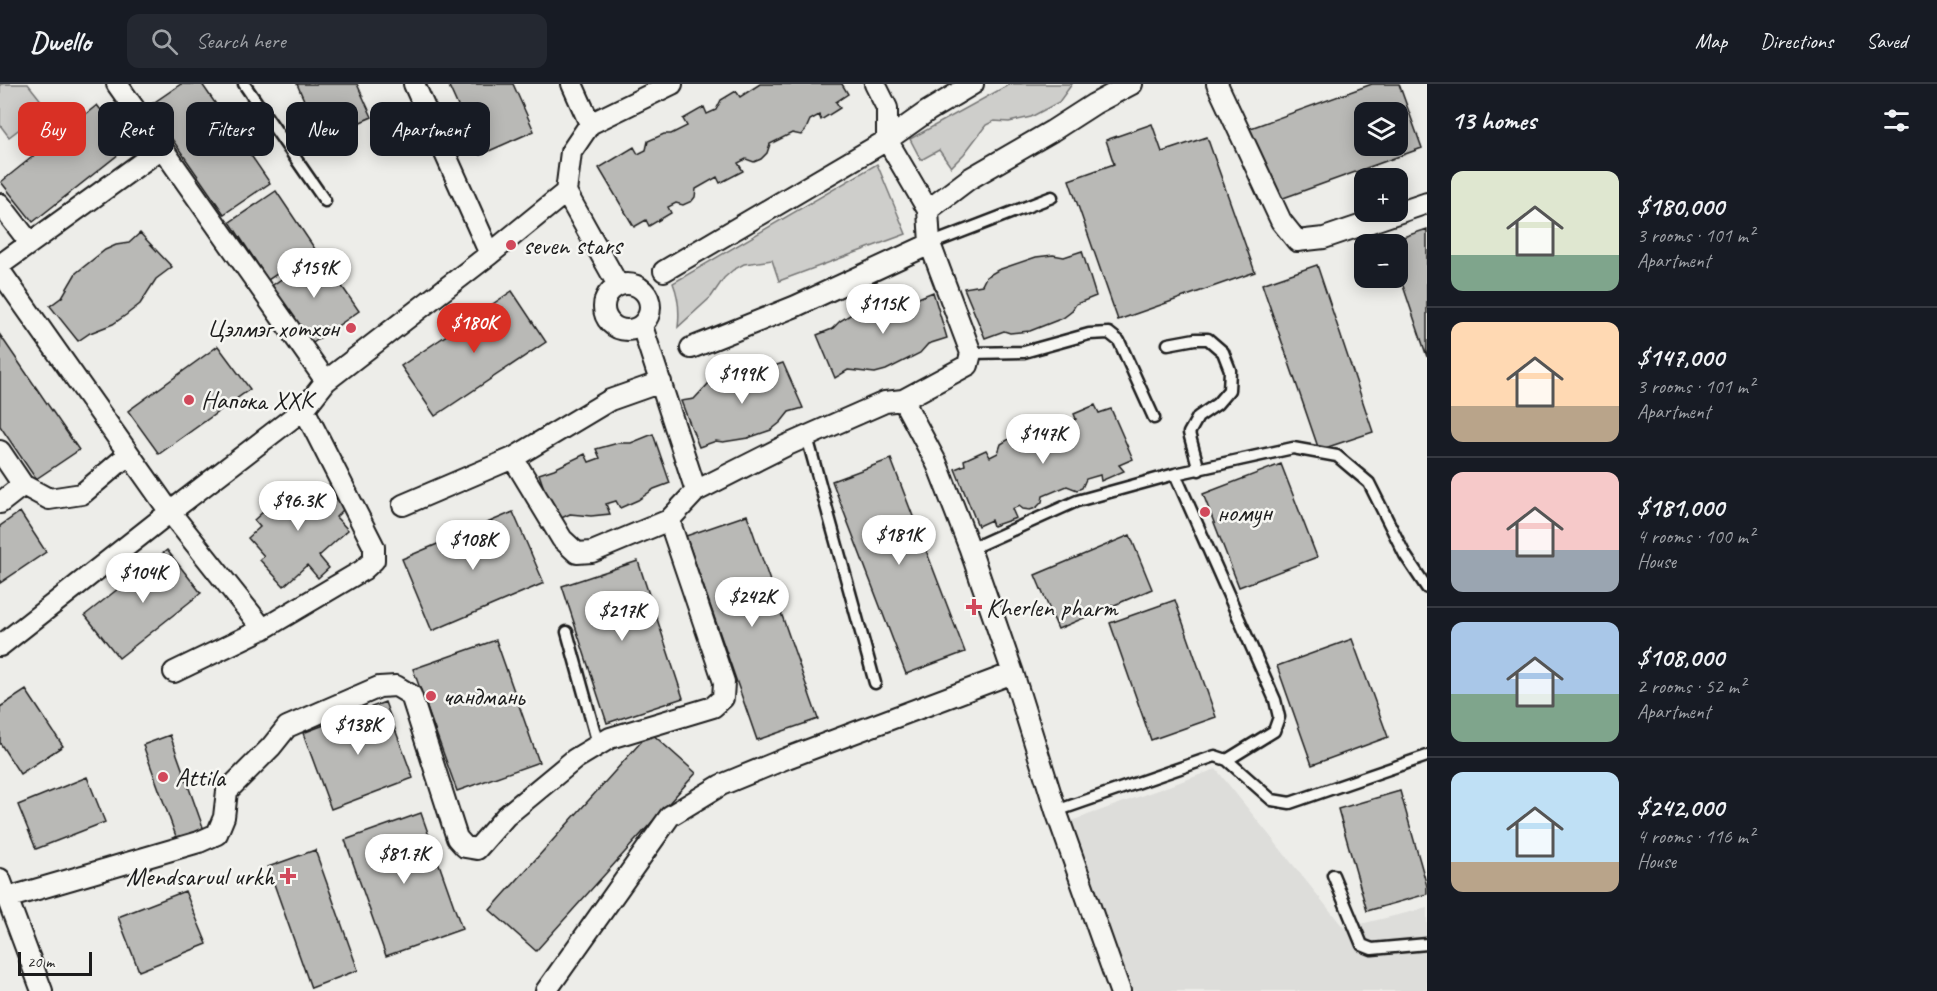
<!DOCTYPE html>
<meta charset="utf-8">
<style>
body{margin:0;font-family:Caveat,sans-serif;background:#242831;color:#f1f3f6;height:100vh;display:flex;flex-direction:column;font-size:22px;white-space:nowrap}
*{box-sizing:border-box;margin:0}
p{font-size:20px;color:#9ea1a6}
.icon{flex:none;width:33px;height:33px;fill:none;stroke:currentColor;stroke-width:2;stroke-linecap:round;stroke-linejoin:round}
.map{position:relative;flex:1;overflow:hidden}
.sheet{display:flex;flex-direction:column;background:#171b24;width:510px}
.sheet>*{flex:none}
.hud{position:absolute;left:18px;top:18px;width:570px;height:54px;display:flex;gap:12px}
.tools{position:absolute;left:1354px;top:18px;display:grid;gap:12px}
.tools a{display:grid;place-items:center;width:54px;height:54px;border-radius:12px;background:#171b24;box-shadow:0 3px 15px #0003;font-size:30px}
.scale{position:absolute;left:18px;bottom:15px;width:74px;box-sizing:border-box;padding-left:6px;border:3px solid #1c1c1c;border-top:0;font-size:16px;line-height:21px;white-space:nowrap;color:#1c1c1c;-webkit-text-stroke:4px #f6f6f2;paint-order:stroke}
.price{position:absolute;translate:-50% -51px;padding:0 14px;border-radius:21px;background:#fff;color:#222;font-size:20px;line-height:39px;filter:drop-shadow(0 2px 3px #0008)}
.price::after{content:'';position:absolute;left:50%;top:36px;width:18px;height:14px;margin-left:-9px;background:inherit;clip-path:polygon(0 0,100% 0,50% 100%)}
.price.selected{background:#d93025;color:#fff}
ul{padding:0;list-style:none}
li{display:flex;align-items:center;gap:18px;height:150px;padding:0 24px}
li+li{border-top:2px solid #363941}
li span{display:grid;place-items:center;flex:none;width:168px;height:120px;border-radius:12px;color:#555}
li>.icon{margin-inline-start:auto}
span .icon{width:72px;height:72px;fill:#fffc;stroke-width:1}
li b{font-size:26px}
h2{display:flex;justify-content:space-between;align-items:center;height:72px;padding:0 24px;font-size:26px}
.pill{padding:0 21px;border-radius:12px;background:#171b24;box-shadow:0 3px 15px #0003;font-size:21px;line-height:54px}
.pill.selected{background:#d93025;color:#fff}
header{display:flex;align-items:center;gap:36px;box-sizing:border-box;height:84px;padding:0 30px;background:#171b24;border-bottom:2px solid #363941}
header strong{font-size:28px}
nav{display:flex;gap:33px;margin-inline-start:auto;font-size:21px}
.search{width:420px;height:54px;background:#242831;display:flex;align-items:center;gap:15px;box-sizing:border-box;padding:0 21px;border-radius:12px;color:#9ea1a6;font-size:22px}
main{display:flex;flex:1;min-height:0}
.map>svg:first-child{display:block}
.built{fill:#ddddda}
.green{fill:#cececb;stroke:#757574;stroke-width:1.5}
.building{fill:#b9b9b6;stroke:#1c1c1c;stroke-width:1.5;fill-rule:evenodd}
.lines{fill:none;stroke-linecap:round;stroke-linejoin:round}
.service-casing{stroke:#1c1c1c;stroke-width:15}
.minor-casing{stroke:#1c1c1c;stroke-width:24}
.service{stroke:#f6f6f2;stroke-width:10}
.minor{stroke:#f6f6f2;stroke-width:20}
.poi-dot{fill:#d1495b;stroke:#f6f6f2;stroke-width:2}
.labels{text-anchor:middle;stroke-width:5;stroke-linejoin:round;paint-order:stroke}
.poi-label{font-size:26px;fill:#1c1c1c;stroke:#f6f6f2;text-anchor:start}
</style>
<header>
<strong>Dwello</strong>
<div class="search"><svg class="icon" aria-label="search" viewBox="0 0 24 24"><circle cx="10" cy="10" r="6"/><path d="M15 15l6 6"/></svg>Search here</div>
<nav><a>Map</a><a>Directions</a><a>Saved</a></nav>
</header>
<main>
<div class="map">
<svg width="1427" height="907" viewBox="0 0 1427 907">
<rect width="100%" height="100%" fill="#edede9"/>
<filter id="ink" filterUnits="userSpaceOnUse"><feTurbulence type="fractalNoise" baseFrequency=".0167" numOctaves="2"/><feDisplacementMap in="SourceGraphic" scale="12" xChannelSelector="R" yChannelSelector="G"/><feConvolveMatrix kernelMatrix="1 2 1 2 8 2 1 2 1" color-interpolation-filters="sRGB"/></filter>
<g filter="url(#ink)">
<path class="built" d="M 1216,685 L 1344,844 L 1427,824 L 1427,907 L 1131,907 L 1071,737 Z"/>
<path class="green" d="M 0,0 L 28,0 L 47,24 L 9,53 L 0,41 Z
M 1010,0 L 1072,0 L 1059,18 L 1031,33 L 1009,38 L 994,37 L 986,41 L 964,70 L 951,83 L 939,66 L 921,76 L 910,55 Z
M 877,80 L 906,150 L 779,197 L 772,176 L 744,180 L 733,186 L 724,194 L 711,213 L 678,243 C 680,227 679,214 673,199 Z"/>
<path class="building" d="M 181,0 L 202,0 L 270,99 L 224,130 L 149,22 Z
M 297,0 L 357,0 L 372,33 L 321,55 Z
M 448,0 L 513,0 L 534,47 L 480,71 Z
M 760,0 L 842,0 L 848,10 L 836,18 L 840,24 L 821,36 L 819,31 L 810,36 L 806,45 L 801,51 L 792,49 L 770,60 L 767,69 L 761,75 L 754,78 L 746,75 L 738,79 L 743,87 L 720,99 L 717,93 L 696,105 L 695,113 L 692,117 L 683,121 L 676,119 L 668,123 L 671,129 L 649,142 L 646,136 L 634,143 L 599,84 L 634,63 L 638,70 L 646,66 L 648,57 L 664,50 L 671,50 L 687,42 L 683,35 L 704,23 L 707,30 L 716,26 L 721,16 L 736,7 L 740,13 Z
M 1372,0 L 1399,0 L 1422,64 L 1275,117 L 1248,45 ZM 1365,28 L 1398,28 L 1398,62 L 1365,62 Z
M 97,21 L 129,62 L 33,138 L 1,98 Z
M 1152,40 L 1162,68 L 1207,53 L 1255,188 L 1118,236 L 1069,96 L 1114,80 L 1106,56 Z
M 276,107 L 315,165 L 268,196 L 230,138 Z
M 1427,145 L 1427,273 L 1398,187 L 1398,160 L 1389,160 L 1388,158 Z
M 140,149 L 172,183 L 156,195 L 140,220 L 126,231 L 113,240 L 90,249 L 78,257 L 50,222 L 62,213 L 76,189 L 105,166 L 116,161 L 129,159 Z
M 1082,167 L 1096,212 L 1076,220 L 1071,228 L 1063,234 L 1030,247 L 1010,249 L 1004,247 L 985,254 L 964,204 L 982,201 L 986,193 L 998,186 L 1036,173 L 1053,171 L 1064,173 Z
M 319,169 L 359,227 L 310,261 L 270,203 Z
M 1317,181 L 1373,348 L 1319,366 L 1262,200 Z
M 512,207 L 546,258 L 435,332 L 401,282 Z
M 933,208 L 947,254 L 928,260 L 920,269 L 886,286 L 875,289 L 848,286 L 835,294 L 817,251 L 832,245 L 840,237 L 850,231 L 878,219 L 895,214 L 916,215 Z
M 0,251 L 79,366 L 36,395 L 0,342 Z
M 218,262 L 250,305 L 159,370 L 128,327 Z
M 783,279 L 803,324 L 789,328 L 781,338 L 771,346 L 748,354 L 723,358 L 716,357 L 699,363 L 681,317 L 694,315 L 710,298 L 738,288 L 768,284 Z
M 1095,321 L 1099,329 L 1111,325 L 1133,375 L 1119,381 L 1124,387 L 1101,397 L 1100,391 L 1086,395 L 1082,404 L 1077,406 L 1067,402 L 1043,412 L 1042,418 L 1036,424 L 1030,426 L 1023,425 L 1019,422 L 1012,425 L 1016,434 L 993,442 L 991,436 L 978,442 L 955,385 L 965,381 L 964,376 L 986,366 L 990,373 L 998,369 L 1001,360 L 1009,355 L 1018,358 L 1044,349 L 1048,340 L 1055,337 L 1064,340 L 1076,335 L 1074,330 Z
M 653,350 L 670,399 L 654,405 L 638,416 L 620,424 L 616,417 L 606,420 L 610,430 L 591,432 L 570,430 L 555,437 L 539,390 L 554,385 L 585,370 L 589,378 L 600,374 L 596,365 L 618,359 L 631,359 Z
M 891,375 L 965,568 L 906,590 L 832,397 Z
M 1281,380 L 1317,473 L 1239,503 L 1203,410 Z
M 294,400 L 303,410 L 314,401 L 326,414 L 332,410 L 345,424 L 336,433 L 348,446 L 319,472 L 329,484 L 318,494 L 307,481 L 284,502 L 260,476 L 264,472 L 248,454 L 260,443 L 254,436 Z
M 20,428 L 46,468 L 0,499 L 0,442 Z
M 513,428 L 544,499 L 432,547 L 402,475 Z
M 747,431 L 818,635 L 757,656 L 686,452 Z
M 1130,451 L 1152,505 L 1058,545 L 1035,491 Z
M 167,466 L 201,509 L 119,574 L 85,531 Z
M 638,477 L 683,614 L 607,639 L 562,502 Z
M 1175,516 L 1216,633 L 1151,656 L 1110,539 Z
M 1352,555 L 1388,653 L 1312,681 L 1277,582 Z
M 496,556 L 539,678 L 457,707 L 413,585 Z
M 26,606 L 63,662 L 20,690 L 0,659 L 0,623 Z
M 385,618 L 413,694 L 331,725 L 303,649 Z
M 650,648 L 696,689 L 536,867 L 490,826 Z
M 170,651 L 204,746 L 177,755 L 143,661 Z
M 87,693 L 105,738 L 36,765 L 18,721 Z
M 1400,707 L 1427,802 L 1427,810 L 1367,827 L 1338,725 Z
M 421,729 L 462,845 L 386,872 L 345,756 Z
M 315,766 L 358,886 L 311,904 L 268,783 Z
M 185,807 L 207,860 L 139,887 L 118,833 Z"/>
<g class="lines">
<g class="service-casing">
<path id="service" d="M 244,0 L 325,117
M 930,160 L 1052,113
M 1168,260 L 1195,255 L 1208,255 L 1223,268 L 1230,286 L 1229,306 L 1217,320 L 1198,333 L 1189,349 L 1199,386
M 971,269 L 1024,268 L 1089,250 L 1109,249 L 1119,257 L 1154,334
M 807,353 L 875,599
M 1175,390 L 1275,616 L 1279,633 L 1274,647 L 1227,676
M 970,465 L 1077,417 L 1175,390 L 1293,364 L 1337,372 L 1369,399 L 1405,471 L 1427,504
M 567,548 L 598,660
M 1056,727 L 1215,672 L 1227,676 L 1272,716 L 1290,719 L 1427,672
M 1333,791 L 1362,861 L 1372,865 L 1427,860"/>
</g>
<g class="minor-casing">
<path id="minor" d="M 117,0 L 326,297
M 414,0 L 490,170
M 572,0 L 590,40
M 875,0 L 887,24 L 887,56 L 928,126 L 930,160
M 1217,0 L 1281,137 L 1297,157 L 1324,154 L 1427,119
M 566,108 L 571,68 L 590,40 L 672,0
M 0,120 L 30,159
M 928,126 L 969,95 L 1052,47 L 1094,20 L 1132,0
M 0,181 L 162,64
M 0,187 L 170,428 L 263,545
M 664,187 L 887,56 L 928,27 L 973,0
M604 223a23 23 0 1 1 46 0a23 23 0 1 1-46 0Z
M 642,242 L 696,407 L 785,362 L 885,318 L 903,316 L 937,380 L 970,465 L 1013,589 L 1056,727 L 1120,907
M 691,264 L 796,222 L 930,160 L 971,269 L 968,281 L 903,316
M 661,298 L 610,316 L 513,374 L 562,455 L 577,469 L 592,468 L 669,436
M 0,367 L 23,401 L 49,415 L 82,410 L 129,370
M 0,419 L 23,401
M 403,421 L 513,374
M 0,562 L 170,428 L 304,325 L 326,297 L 490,170 L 566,108 L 618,201
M 174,588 L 263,545 L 363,486 L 374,476 L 374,463 L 304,325
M 0,795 L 42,907
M 7,814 L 199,758 L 217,750 L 224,733 L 227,707 L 271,663 L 287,643 L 379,603 L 396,602 L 411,611 L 457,754 L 465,763 L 477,765 L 506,732 L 575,675 L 610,654 L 713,623 L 723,614 L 724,598 L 669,436 L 696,407
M 546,907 L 670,732 L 721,701 L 787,674 L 1013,589"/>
</g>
<use href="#service" class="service"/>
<use href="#minor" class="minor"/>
</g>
</g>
<g class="poi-dot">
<circle cx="511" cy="161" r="6"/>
<circle cx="351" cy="244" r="6"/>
<circle cx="189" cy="316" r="6"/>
<circle cx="1205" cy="428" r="6"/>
<path d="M971 514h6v6h6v6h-6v6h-6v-6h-6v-6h6z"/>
<circle cx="431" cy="612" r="6"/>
<circle cx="163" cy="693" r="6"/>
<path d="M285 783h6v6h6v6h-6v6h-6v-6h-6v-6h6z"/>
</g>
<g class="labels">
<g class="poi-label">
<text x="523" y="170">seven stars</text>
<text x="339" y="253" text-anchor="end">Цэлмэг хотхон</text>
<text x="201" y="325">Напока ХХК</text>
<text x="1217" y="437">номун</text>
<text x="986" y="532">Kherlen pharm</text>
<text x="443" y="621">чандмань</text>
<text x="175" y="702">Attila</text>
<text x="274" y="801" text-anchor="end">Mendsaruul urkh</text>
</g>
</g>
</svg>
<div class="tools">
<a><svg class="icon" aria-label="layers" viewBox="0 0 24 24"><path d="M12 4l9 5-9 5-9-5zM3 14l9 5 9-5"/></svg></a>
<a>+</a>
<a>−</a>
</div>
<div class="scale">20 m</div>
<b class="price" style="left:314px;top:215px">$159K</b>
<b class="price" style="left:883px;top:251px">$115K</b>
<b class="price selected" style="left:474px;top:270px">$180K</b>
<b class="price" style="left:742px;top:321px">$199K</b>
<b class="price" style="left:1043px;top:381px">$147K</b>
<b class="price" style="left:298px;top:448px">$96.3K</b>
<b class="price" style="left:899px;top:482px">$181K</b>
<b class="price" style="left:473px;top:487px">$108K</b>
<b class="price" style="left:143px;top:520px">$104K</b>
<b class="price" style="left:752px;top:544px">$242K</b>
<b class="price" style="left:622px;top:558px">$217K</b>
<b class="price" style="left:358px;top:672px">$138K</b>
<b class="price" style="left:404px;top:801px">$81.7K</b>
<div class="hud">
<a class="pill selected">Buy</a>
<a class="pill">Rent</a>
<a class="pill">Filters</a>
<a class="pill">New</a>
<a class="pill">Apartment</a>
</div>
</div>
<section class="sheet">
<h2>13 homes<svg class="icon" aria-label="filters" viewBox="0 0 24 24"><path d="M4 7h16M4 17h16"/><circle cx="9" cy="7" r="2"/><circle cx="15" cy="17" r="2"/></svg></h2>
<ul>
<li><span style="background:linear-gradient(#dfe7d0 70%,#7fa58c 0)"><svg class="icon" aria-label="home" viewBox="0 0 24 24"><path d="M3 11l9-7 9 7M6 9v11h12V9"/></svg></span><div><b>$180,000</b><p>3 rooms · 101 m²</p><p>Apartment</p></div></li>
<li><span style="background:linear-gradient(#ffd9b3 70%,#b9a48a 0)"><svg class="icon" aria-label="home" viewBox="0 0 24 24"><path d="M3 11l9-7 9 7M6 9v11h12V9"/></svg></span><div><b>$147,000</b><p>3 rooms · 101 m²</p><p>Apartment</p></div></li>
<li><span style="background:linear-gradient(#f6c9c9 65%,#9aa5b1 0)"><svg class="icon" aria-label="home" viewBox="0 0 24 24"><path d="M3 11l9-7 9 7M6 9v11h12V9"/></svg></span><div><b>$181,000</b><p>4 rooms · 100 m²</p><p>House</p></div></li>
<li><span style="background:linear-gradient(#a9c7e8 60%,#7fa58c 0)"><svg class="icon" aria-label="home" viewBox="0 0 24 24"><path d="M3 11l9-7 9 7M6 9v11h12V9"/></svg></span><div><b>$108,000</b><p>2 rooms · 52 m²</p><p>Apartment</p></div></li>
<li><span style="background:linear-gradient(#bfe0f5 75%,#b9a48a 0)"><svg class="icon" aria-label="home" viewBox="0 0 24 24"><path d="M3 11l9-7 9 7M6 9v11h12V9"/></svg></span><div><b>$242,000</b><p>4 rooms · 116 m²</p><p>House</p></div></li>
</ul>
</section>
</main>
